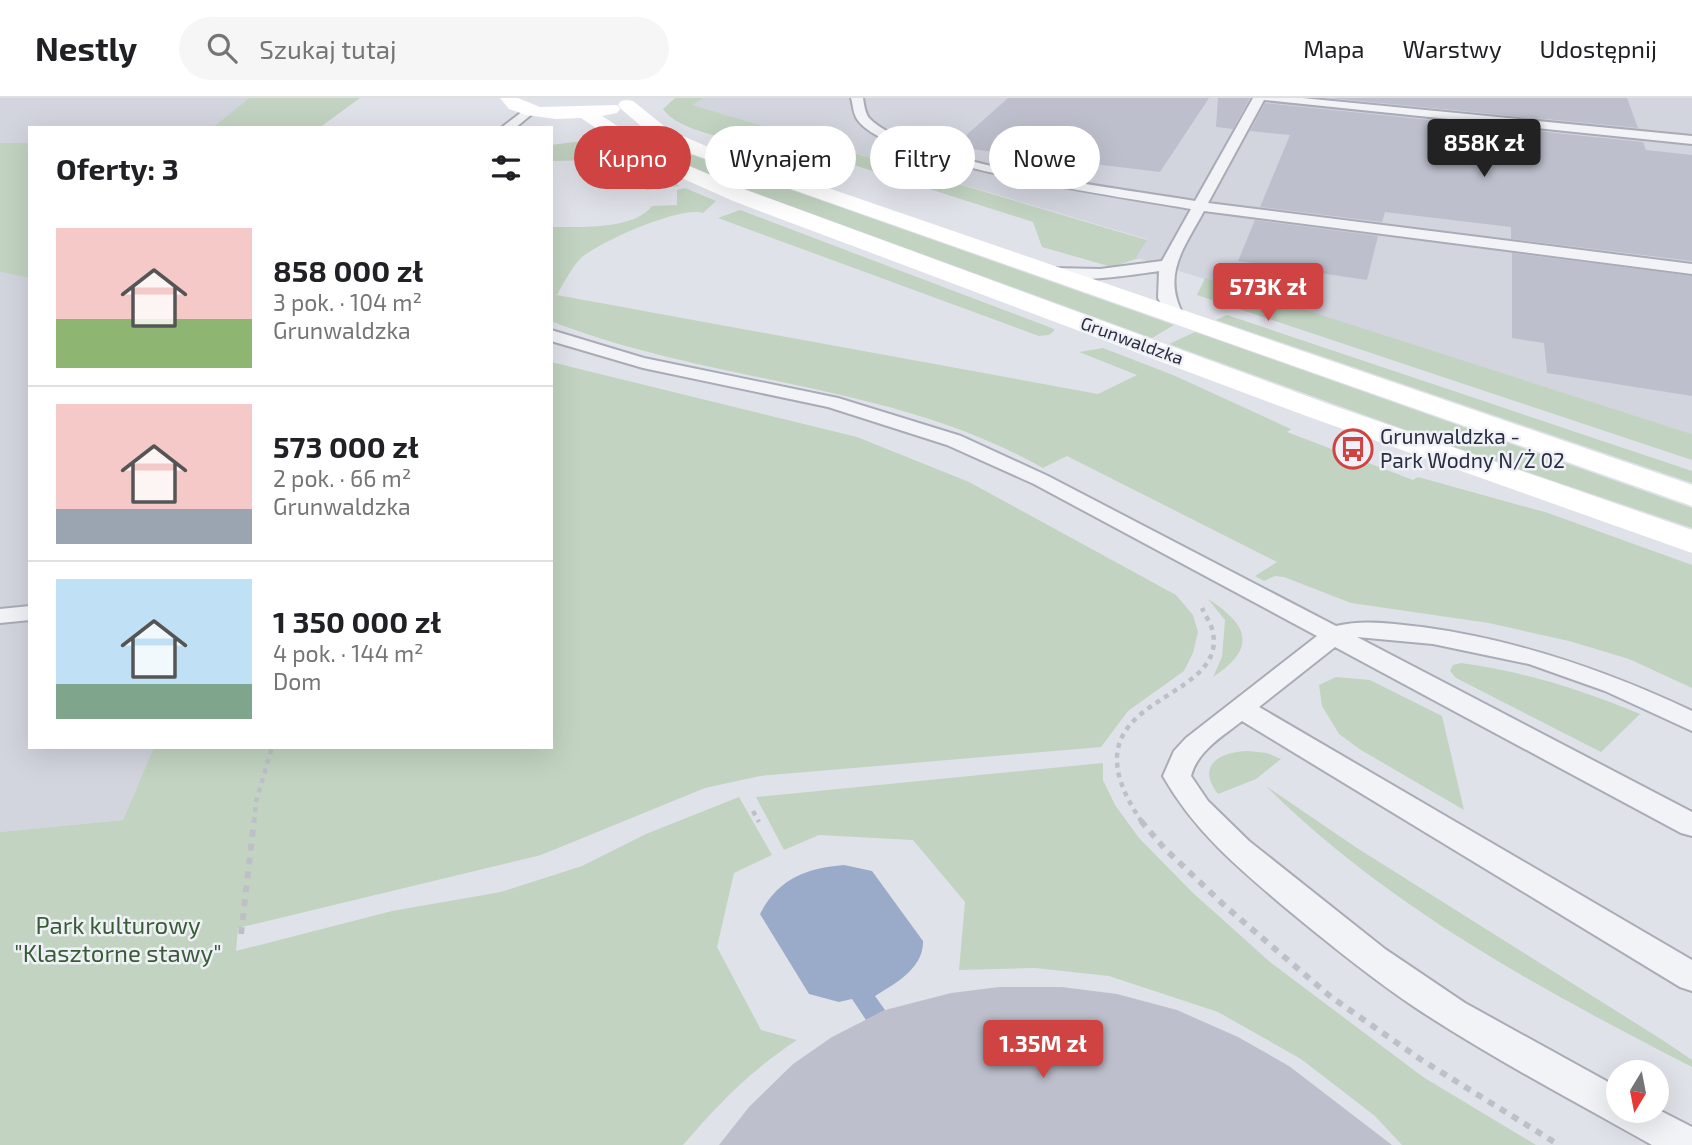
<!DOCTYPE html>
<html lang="pl">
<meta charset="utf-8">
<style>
body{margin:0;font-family:"Exo 2",sans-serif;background:#f6f6f6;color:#202124;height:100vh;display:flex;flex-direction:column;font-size:26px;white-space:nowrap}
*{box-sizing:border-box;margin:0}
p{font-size:23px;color:#757577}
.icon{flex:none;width:38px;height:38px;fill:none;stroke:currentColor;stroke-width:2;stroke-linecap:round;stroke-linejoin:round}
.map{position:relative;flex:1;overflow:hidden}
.panel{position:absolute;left:28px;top:28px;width:525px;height:623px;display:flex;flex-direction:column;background:#fff;border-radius:0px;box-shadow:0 7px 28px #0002}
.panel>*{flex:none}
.hud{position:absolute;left:574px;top:28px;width:665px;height:63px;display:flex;gap:14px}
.needle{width:46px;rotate:190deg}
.tools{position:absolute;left:1606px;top:962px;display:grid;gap:14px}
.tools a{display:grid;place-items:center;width:63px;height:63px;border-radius:50%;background:#fff;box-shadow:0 7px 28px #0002;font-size:35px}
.price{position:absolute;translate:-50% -60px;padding:0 16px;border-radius:7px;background:#cf4443;color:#fff;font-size:23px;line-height:46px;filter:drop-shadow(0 2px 4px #0008)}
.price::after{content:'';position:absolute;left:50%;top:42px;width:21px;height:16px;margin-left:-10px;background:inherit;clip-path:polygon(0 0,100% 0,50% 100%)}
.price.on{background:#222;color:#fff}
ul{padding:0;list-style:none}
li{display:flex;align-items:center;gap:21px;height:175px;padding:0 28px}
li+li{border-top:2px solid #e0e0e0}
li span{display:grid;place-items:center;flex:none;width:196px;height:140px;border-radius:0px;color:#555}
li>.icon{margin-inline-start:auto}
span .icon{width:84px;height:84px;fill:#fffc;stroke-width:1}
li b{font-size:30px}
h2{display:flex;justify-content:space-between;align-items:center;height:84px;padding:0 28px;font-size:30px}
.chip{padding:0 24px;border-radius:32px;background:#fff;box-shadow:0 7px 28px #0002;font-size:24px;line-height:63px}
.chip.on{background:#cf4443;color:#fff}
header{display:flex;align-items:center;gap:42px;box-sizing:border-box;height:98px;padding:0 35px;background:#fff;border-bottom:2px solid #e0e0e0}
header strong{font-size:33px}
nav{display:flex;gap:38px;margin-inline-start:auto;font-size:24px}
.search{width:490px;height:63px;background:#f6f6f6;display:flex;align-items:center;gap:18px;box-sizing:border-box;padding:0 24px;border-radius:38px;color:#757577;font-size:26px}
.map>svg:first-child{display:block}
.built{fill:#d2d4de}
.green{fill:#c2d3c1}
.water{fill:#9aaac9}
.building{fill:#bdc0cc}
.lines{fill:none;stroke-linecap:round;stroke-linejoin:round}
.lane-casing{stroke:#a9acb6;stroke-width:4}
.path-far1{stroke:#bdc0c7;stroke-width:4.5;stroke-dasharray:5 5;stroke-linecap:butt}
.path{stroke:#bdc0c7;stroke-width:6;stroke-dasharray:7 7;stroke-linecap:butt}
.lane{fill:#f2f3f7;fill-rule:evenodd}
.secondary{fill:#fff;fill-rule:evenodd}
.labels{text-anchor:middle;stroke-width:5;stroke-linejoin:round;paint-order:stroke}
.far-street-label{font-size:18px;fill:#282d40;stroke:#eff1f6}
.poi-label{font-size:21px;fill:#282d40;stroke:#eff1f6;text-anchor:start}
.near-park-label{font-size:24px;fill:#375c35;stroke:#eff1f6}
</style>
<header>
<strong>Nestly</strong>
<div class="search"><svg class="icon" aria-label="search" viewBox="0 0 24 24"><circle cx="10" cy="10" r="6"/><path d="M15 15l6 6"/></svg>Szukaj tutaj</div>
<nav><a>Mapa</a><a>Warstwy</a><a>Udostępnij</a></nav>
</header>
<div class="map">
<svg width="1692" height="1047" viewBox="0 0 1692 1047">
<rect width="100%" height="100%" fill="#e0e2e9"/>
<path class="built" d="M 0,0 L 249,0 L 212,30 L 30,30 L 30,45 L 0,45 Z
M 704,0 L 1692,0 L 1692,336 L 1135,159 L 1147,141 L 691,7 Z
M 0,174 L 30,180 L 30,649 L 154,649 L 123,722 L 0,734 Z"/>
<path class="green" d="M 249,0 L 360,0 L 319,30 L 212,30 Z
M 675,0 L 704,0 L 692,7 L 1147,142 L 1136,159 L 1139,160 L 1112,169 L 1042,149 L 1033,124 L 769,40 L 778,35 L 759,29 L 728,42 C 708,35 676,29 663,11 Z
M 645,35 L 681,53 L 1174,227 L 1152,240 L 733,87 L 677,62 L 635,37 Z
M 598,41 L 629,61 L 680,88 L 646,92 L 645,77 L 631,71 L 603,68 L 604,62 L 551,63 L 551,47 Z
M 0,45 L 30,45 L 30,180 L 0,174 Z
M 685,90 L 716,103 L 703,115 C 681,107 599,144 581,160 C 572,169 563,186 557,197 L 1098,296 L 1137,277 L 1079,254 L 1103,250 L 1173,277 L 1291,331 L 1287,334 L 1413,382 L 1418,379 L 1548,415 L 1692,467 L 1692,590 L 1629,561 L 1569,543 L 1489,525 L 1351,505 L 1284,479 L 1275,478 L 1264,483 L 1255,478 L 1277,464 L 1067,358 L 1043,370 C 891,284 711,286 551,223 L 551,129 C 579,129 634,132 652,108 L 677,107 L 677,92 Z
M 740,112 L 1054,231 L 1054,233 L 1049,237 L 1039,238 L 718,120 Z
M 1205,180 L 1692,336 L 1692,362 L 1197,197 Z
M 1227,217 L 1692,373 L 1692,385 L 1216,222 Z
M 1195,234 L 1692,410 L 1692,430 L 1439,344 L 1169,246 Z
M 551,264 L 857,339 L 969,384 L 1176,497 L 1193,517 L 1198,534 L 1193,555 L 1184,573 L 1128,613 L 1101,649 L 760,678 L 705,690 L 541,757 L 238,830 L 236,853 L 392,813 L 501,794 L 582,768 L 646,736 L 739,699 L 772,757 L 734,775 L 717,849 L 761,932 L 797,942 C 750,973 720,1004 683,1047 L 0,1047 L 0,734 L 123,722 L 154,649 L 551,649 Z
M 1208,501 C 1249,527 1257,550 1213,579 L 1222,559 L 1225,522 Z
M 1461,565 C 1526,574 1580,591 1640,616 L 1601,654 L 1456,580 L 1450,573 L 1453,567 Z
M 1336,579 L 1370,582 L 1442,618 L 1464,712 L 1361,652 L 1339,636 L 1322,608 L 1319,587 Z
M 1248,653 L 1267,655 L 1281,661 L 1256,681 L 1218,696 C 1195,666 1221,654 1248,653 Z
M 1103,665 L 1103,682 L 1115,707 L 1139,740 L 1192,794 L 1270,864 L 1423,979 L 1536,1047 L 1402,1047 L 1375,1018 L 1301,961 L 1218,914 L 1109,878 L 1035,870 L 959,872 L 965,804 L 913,742 L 819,737 L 784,752 L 756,699 Z
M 1266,688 L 1357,750 L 1664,943 L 1692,962 L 1692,969 C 1542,892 1386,808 1266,688 Z"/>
<path class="water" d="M 844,767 L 872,773 L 923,843 C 924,870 895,886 875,898 L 885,912 L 866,922 L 852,901 L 839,904 L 809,896 L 760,816 C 778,781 806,770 844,767 Z"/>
<path class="building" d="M 1008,0 L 1209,0 L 1160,74 L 953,49 Z
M 1218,0 L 1250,0 L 1233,31 L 1216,29 Z
M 1329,0 L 1627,0 L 1638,30 Z
M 1265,5 L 1643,44 L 1646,52 L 1692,57 L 1692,163 L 1511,141 L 1511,129 L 1385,114 L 1382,124 L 1260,109 L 1290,37 L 1250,33 Z
M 1255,122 L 1378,138 L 1367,182 L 1238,163 Z
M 1512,155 L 1692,178 L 1692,298 L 1547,275 L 1544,245 L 1512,240 Z
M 999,889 L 1062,889 L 1117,896 L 1177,912 L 1238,939 L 1289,968 L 1392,1047 L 719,1047 L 749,1009 L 793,966 L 832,939 L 885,912 L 951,895 Z"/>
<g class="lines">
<g class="lane-casing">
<path id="lane" d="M 851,0 L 863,0 C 864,6 865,15 869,20 C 914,67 1126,91 1195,103 L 1253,0 L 1302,0 L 1692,38 L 1692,46 L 1264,2 L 1208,105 L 1692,166 L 1692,176 L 1204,113 C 1184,150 1161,177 1184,218 L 1176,223 L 1170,222 L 1158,200 L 1159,173 C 1138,176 1058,189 1044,175 L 1052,170 L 1100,171 L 1162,163 L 1191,111 C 1131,100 886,67 857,21 C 853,15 853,6 851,0 Z
M 527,10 L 537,12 L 515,30 L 501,30 Z
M 551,232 L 644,260 L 838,300 L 961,338 L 1048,378 L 1336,528 C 1365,521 1392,526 1422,529 C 1517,542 1605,572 1692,613 L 1692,633 L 1605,593 L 1529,566 L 1433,546 L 1357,539 L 1692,714 L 1692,738 L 1681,735 L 1335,549 L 1259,609 L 1692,862 L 1692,893 L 1680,889 L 1242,623 C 1223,638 1197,653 1191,678 L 1208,703 L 1249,743 L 1385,851 L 1465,905 L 1619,990 L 1619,1013 L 1657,1013 L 1657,1011 L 1692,1029 L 1692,1047 L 1652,1047 C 1574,1003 1494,961 1419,912 C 1375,883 1333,849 1293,816 C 1243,774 1195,735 1163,678 L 1174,653 L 1186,640 L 1317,538 L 1034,386 L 947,347 L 828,309 L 643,270 L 551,243 Z
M 30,508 L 30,522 L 0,525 L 0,511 Z"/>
</g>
<path class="path-far1" d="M 753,713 L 759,724
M 254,724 L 256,704 L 272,649
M 1142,724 C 1054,596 1227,609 1213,535 C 1212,527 1205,517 1202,510"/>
<path class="path" d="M 1141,723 L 1164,750 L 1225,808 L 1331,899 L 1420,961 L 1559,1047
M 241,836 L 254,723"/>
<use href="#lane" class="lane"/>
<path class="secondary" d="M 500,0 L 518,0 L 540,9 L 617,7 L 620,11 L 617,15 L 602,18 L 662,57 L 749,93 L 1331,307 L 1692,432 L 1692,455 L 1309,319 L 733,103 L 648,65 L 581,20 L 556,21 L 526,17 L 509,11 Z
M 627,2 L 633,3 L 669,32 L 706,48 L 1692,387 L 1692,408 L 692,56 L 655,40 L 621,11 L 618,7 L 621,3 Z"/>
</g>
<defs>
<g id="bus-ring" transform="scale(2.0125)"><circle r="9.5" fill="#eff1f6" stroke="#cf4443" stroke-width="1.5"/><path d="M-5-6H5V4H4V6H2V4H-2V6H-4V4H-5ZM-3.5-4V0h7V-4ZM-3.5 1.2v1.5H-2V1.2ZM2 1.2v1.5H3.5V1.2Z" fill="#cf4443"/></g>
</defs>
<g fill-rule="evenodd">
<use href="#bus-ring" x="1353" y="351"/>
</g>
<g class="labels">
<g class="far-street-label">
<text transform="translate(1132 243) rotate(20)" y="6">Grunwaldzka</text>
</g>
<g class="poi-label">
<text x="1380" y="346">Grunwaldzka -<tspan x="1380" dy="24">Park Wodny N/Ż 02</tspan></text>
</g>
<g class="near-park-label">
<text x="118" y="836">Park kulturowy<tspan x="118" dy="28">"Klasztorne stawy"</tspan></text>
</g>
</g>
</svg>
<div class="tools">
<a><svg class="needle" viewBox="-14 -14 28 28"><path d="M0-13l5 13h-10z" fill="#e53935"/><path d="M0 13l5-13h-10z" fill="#757577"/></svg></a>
</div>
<b class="price on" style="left:1484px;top:81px">858K zł</b>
<b class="price" style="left:1268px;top:225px">573K zł</b>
<b class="price" style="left:1043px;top:982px">1.35M zł</b>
<div class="hud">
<a class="chip on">Kupno</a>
<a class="chip">Wynajem</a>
<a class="chip">Filtry</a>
<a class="chip">Nowe</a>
</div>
<section class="panel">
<h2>Oferty: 3<svg class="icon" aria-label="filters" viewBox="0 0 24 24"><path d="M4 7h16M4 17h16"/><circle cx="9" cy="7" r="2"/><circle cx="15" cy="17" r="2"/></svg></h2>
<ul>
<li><span style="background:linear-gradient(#f6c9c9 65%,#8fb573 0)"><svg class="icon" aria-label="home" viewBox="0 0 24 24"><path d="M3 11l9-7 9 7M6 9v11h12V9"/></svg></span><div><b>858 000 zł</b><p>3 pok. · 104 m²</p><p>Grunwaldzka</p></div></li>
<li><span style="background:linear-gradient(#f6c9c9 75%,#9aa5b1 0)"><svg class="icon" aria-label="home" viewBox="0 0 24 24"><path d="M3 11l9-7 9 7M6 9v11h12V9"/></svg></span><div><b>573 000 zł</b><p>2 pok. · 66 m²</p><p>Grunwaldzka</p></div></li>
<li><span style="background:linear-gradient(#bfe0f5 75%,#7fa58c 0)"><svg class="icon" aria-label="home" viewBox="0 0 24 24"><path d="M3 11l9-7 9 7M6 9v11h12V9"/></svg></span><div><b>1 350 000 zł</b><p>4 pok. · 144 m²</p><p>Dom</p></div></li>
</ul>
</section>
</div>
